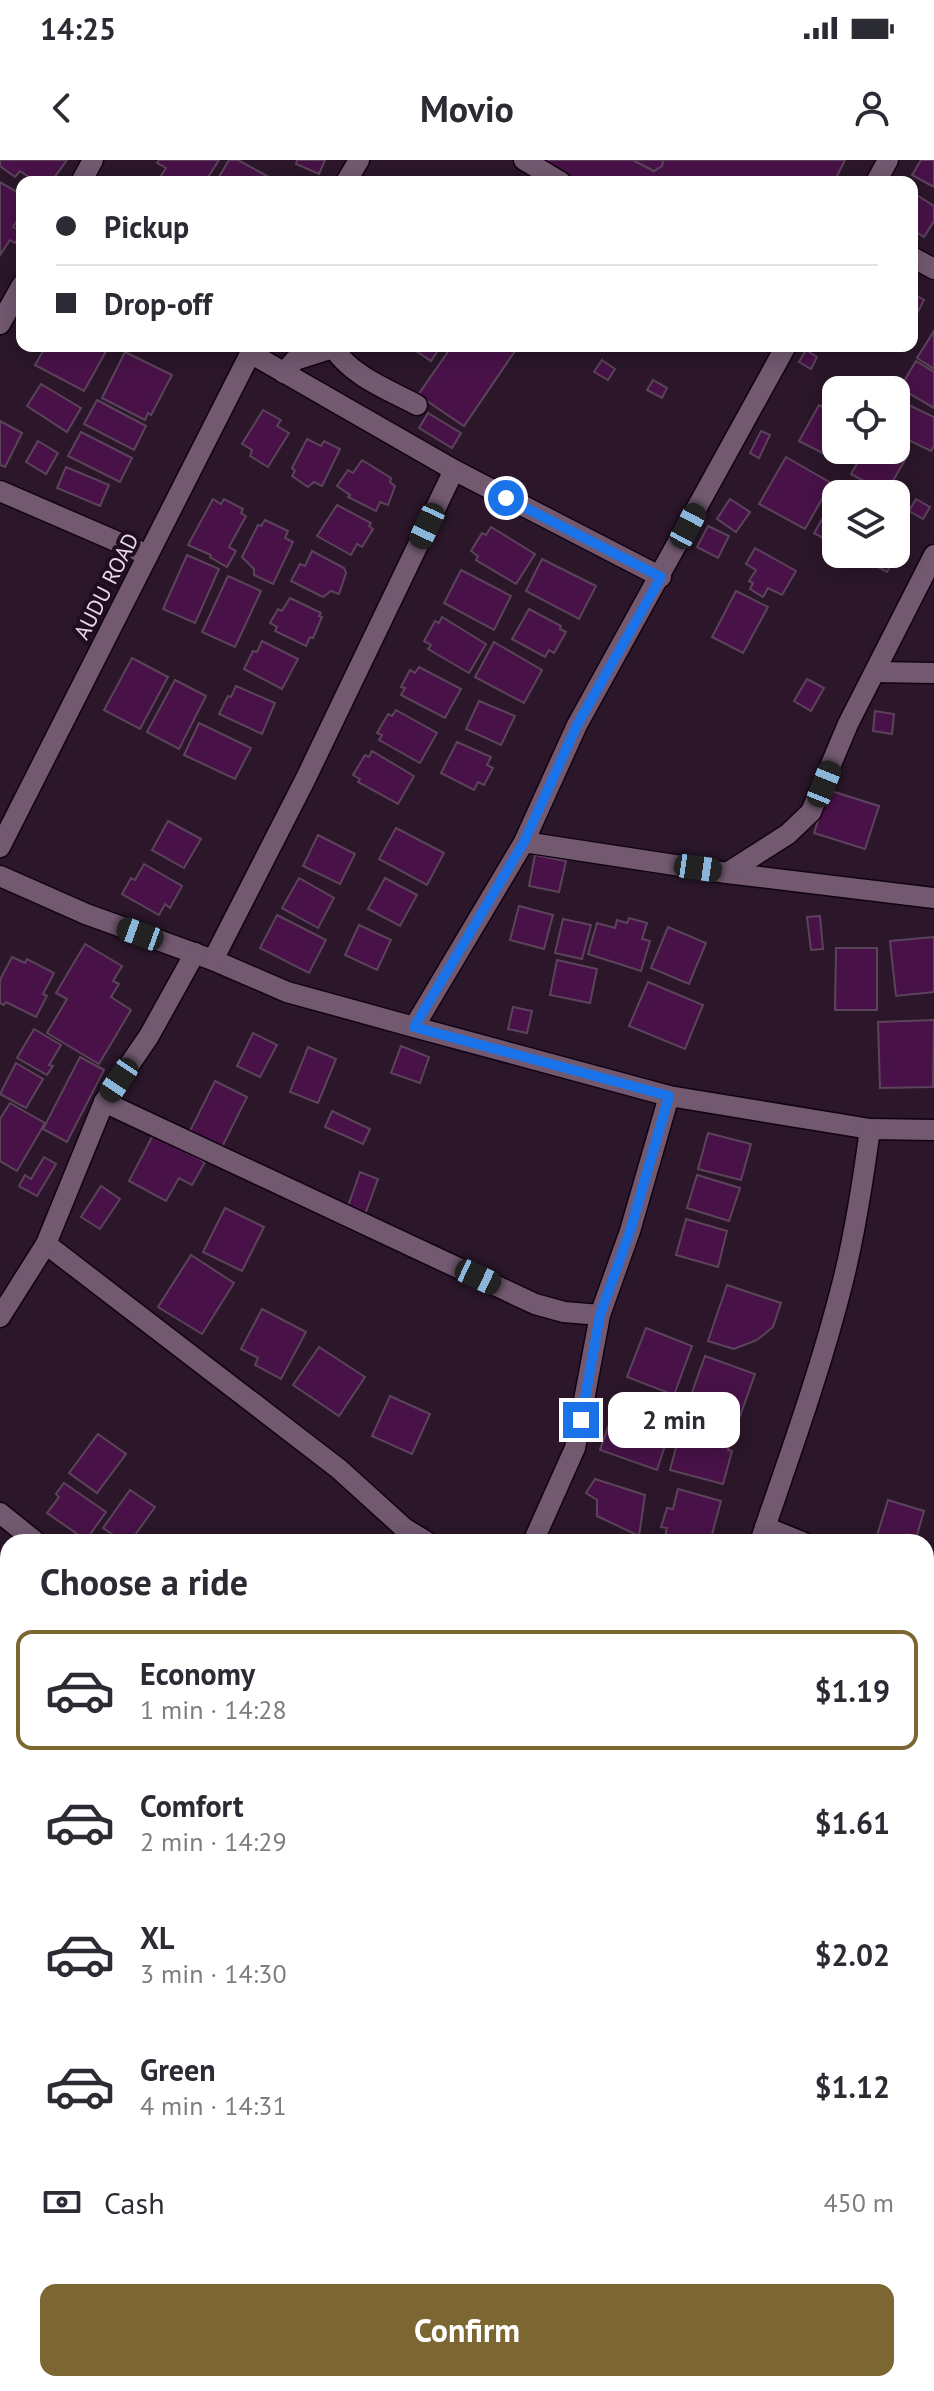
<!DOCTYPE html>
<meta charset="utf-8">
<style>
body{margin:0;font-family:"PT Sans",sans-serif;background:#f7f7f7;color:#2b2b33;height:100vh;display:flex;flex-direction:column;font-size:30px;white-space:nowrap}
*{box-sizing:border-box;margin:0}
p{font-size:26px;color:#7c7c81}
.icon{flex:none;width:44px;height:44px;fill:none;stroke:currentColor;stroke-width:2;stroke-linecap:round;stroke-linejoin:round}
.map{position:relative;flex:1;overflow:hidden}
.sheet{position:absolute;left:0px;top:1374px;width:934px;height:858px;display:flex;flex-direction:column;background:#fff;border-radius:24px 24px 0 0;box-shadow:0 4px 20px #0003}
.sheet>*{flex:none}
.banner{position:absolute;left:16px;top:16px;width:902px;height:176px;border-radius:16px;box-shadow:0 4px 20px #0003;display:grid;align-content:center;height:176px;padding:0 40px;background:#fff}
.tools{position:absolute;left:822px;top:216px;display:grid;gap:16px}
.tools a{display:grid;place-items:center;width:88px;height:88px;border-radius:16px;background:#fff;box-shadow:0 4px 20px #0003;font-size:40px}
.end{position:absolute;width:36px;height:36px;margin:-18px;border:10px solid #1a73e8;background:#fff;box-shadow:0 0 0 4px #fff}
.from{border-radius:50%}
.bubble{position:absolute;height:56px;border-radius:16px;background:#fff;box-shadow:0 4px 20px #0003;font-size:26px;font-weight:600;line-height:56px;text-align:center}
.car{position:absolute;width:24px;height:48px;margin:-24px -12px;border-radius:10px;box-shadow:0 0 6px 2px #0007;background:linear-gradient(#222 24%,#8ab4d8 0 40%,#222 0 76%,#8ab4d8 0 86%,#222 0)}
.banner b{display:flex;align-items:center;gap:28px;height:76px;font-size:30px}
.banner b+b{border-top:2px solid #e1e1e2}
.banner i{width:20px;height:20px;background:#2b2b33}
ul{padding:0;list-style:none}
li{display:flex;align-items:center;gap:24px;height:120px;margin:0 16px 12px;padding:0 24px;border:4px solid transparent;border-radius:16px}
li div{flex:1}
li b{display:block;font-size:30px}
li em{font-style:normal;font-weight:600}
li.current{border-color:#7c6733}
li>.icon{width:72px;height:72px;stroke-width:1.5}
h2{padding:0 40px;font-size:36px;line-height:96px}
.pay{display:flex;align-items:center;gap:20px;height:88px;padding:0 40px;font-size:30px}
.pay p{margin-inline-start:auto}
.action{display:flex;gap:16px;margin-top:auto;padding:16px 40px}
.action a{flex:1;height:92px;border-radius:16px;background:#7c6733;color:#fff;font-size:32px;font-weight:600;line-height:92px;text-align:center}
.status{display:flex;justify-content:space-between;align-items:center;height:56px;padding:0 40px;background:#fff;direction:ltr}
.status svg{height:22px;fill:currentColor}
header{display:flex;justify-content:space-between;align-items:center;height:104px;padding:0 40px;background:#fff;font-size:36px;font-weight:600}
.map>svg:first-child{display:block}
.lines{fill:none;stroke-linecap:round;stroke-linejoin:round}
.stream{stroke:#236da1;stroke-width:6}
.building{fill:#481248;stroke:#5b445a;stroke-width:2}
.minor-casing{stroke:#120212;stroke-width:23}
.minor{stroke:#725970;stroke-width:20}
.route{stroke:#1a73e8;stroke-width:10}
.labels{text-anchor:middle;stroke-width:8;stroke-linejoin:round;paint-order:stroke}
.street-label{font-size:22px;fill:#e7d9e6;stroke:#210d20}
</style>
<div class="status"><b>14:25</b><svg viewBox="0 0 49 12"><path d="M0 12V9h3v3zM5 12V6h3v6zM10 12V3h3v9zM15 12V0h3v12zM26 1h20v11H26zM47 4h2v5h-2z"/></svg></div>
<header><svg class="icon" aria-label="back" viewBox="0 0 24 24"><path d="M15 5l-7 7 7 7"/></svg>Movio<svg class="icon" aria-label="person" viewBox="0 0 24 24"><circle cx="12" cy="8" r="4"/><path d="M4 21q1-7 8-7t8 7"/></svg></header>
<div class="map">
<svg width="934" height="2231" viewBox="0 0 934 2231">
<rect width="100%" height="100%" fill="#2b162a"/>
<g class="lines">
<g class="stream">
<polyline points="0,2010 8,2016"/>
<polyline points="139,2224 145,2231"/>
</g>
</g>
<g class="building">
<polygon points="0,0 67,0 51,22 36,22 20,11 15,17 0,6"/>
<polygon points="159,0 219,0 205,22 164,22 159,19 166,8 157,3"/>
<polygon points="229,0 238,0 278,22 216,22"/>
<polygon points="297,0 325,0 319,14 296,4"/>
<polygon points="547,0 633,0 654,11 662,6 663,0 845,0 834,22 577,22 548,5"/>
<polygon points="633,0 663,0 662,6 654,11"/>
<polygon points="921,0 934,0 934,27 912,15"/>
<polygon points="0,22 22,35 22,54 13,67 22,72 15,83 10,80 0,95"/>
<polygon points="912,32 934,46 934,61 924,77 912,69"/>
<polygon points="912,133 924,140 912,163"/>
<polygon points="934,171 934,209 917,198"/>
<polygon points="46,186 109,186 84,231 35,205"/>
<polygon points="409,186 441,186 431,201"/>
<polygon points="452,186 507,186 515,191 464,266 418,235"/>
<polygon points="806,190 817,197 811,209 799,202"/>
<polygon points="125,192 172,215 151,255 148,253 145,260 102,238"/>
<polygon points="602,200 615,209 608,220 594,212"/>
<polygon points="916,201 934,212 934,248 900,228"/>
<polygon points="653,220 667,228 662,238 647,230"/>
<polygon points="41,224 81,248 67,272 27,246"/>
<polygon points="896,239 934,257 934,286 931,291 896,274"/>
<polygon points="97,240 146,266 134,290 84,264"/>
<polygon points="819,245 836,254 836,290 846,290 840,302 799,281"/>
<polygon points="263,250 281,260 277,266 289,273 268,307 250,296 252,290 242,284"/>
<polygon points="428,253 461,273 452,288 419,268"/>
<polygon points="0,261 22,273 5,307 0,305"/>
<polygon points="761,271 770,275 759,298 750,293"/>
<polygon points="81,272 132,298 120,322 68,296"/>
<polygon points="307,279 321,286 324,281 340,289 322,326 314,322 308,327 292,316 295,311 292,308"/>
<polygon points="38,281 58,293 46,314 26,302"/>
<polygon points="896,286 909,293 886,333 851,314 865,290 896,290"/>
<polygon points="786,297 831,323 805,369 759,344"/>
<polygon points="362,300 391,318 390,322 395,326 388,345 380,342 376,351 348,337 350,335 337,326 348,310 353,313"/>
<polygon points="66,307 109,325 100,346 57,328"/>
<polygon points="836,336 836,385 814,373"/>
<polygon points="213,339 221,344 224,339 243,349 241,353 246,356 229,387 236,391 227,407 210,397 211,395 188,385"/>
<polygon points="730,339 750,352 736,372 717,359"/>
<polygon points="916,339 930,347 923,359 909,351"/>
<polygon points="337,345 371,363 369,366 373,369 362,387 357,384 351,395 317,376"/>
<polygon points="265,360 288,371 285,378 293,382 273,424 254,415 254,409 242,397 258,365 261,366"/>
<polygon points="708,366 729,376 718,398 697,387"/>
<polygon points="491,367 535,394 516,424 476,400 478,396 471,391 482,373 486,375"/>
<polygon points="755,388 796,411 782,435 768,428 763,437 750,429 753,423 749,421 756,410 746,404"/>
<polygon points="312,391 344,408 346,413 339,434 331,431 323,437 291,421 300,404 305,406"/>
<polygon points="880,394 889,394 895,398 887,412 874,405"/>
<polygon points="187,395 219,409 195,463 163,449"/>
<polygon points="542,399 596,426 579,459 526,431"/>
<polygon points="461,410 511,436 494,470 444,443"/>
<polygon points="228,416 261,431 235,487 202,472"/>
<polygon points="736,431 768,447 743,493 712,477"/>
<polygon points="290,438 321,453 319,456 322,457 313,478 310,477 306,486 275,471 277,467 270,463 278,449 282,451"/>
<polygon points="529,449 561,466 560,469 566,472 554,493 549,490 545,497 512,479"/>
<polygon points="442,457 486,484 469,513 428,489 431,485 424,481 435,461 439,463"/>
<polygon points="262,481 298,499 282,529 244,509 253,491 257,492"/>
<polygon points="494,482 542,510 524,543 475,517"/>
<polygon points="132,498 168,517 140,569 104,550"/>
<polygon points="419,507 461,529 445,558 401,535 405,528 401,527 410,510 415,513"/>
<polygon points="807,519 824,528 811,551 794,541"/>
<polygon points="175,520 206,536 179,589 147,572"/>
<polygon points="236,526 275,543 262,574 219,554 228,536 231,537"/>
<polygon points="479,541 515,556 501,585 466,569"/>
<polygon points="396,550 437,573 420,603 379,580 382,575 377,573 388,554 392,556"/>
<polygon points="875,551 894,554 892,574 873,571"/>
<polygon points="199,563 251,588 235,619 184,595"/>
<polygon points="457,582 491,597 487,605 493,608 484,625 478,622 474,630 441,613"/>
<polygon points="372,591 414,616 398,644 358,622 360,619 353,615 365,595 369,597"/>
<polygon points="828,630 879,646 865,689 814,673"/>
<polygon points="168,661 201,679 184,708 152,690"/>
<polygon points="396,668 444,693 427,725 379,699"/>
<polygon points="318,675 355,694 340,724 303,706"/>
<polygon points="535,695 566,701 559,732 529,726"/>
<polygon points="144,704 182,726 170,748 165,744 159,755 122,734 131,718 135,720"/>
<polygon points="299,718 334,738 318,768 282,748"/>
<polygon points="385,718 417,735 400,766 368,749"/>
<polygon points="519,746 553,755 544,789 510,780"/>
<polygon points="277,755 326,780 309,813 260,788"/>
<polygon points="820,756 823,789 811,790 807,757"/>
<polygon points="629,758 647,763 642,779 650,781 641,811 588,794 597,763 615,768 617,760 627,763"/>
<polygon points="563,759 591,765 582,799 555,793"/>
<polygon points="359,765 391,780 377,810 345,795"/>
<polygon points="668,767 706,783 689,824 651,808"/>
<polygon points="934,777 934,832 896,836 890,781"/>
<polygon points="85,784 122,806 113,821 119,824 111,837 131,850 99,904 47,873 67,839 56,833"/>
<polygon points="836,788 877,788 877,850 835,850"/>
<polygon points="12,797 25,803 27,799 54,813 43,834 47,836 36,857 6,842 4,845 0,843 0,820"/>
<polygon points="557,800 597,809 590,843 550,835"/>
<polygon points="648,822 703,845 685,889 629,866"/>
<polygon points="513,847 532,851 527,873 508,869"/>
<polygon points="934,860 933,927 880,928 878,862"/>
<polygon points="34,869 61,885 49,905 53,906 47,915 17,898"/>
<polygon points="253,873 277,885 260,917 237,906"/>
<polygon points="401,886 429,897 420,923 391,913"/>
<polygon points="308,887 336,899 318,943 290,932"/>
<polygon points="80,897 104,910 67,982 43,969"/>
<polygon points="16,903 43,919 26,948 0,934"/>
<polygon points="215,921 247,937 219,993 187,977"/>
<polygon points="10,943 45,963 17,1011 0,1001 0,959"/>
<polygon points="332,951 370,969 363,984 325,967"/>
<polygon points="708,973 751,984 741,1020 698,1009"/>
<polygon points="153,975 205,1002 192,1025 179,1018 166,1041 129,1021"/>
<polygon points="44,997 56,1004 37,1036 19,1026 25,1015 31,1019"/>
<polygon points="360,1012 378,1019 364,1057 347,1049"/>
<polygon points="697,1015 740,1028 729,1061 687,1048"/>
<polygon points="101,1026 120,1039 100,1069 81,1057"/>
<polygon points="225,1048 264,1067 242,1111 203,1092"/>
<polygon points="686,1059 727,1071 718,1107 676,1095"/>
<polygon points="191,1095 234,1123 202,1174 158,1147"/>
<polygon points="727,1125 781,1143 773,1167 757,1180 734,1189 708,1181"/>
<polygon points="262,1149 306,1172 281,1219 255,1205 258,1198 241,1189"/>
<polygon points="646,1168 692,1186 674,1235 627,1217"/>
<polygon points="319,1187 365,1217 339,1256 293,1225"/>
<polygon points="705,1196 755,1214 735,1270 685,1252"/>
<polygon points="390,1236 430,1254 412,1294 372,1276"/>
<polygon points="613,1253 669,1273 657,1310 600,1290"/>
<polygon points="683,1261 733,1274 728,1290 732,1291 723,1324 670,1310"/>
<polygon points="98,1274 126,1294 97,1333 69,1313"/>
<polygon points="595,1319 645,1335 639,1376 597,1356 597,1340 586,1333"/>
<polygon points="64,1323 106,1352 86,1380 47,1353 59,1337 56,1334"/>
<polygon points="678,1329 721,1341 710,1382 664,1382 667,1368 661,1367 667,1348 673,1349"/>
<polygon points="130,1330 155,1347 130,1382 124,1382 103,1368"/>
<polygon points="888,1340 924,1351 915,1382 875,1382"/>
<polygon points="0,1409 8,1416 8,1430 0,1439"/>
<polygon points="0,1571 8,1576 8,1607 4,1613 0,1610"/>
<polygon points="934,2069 934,2117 926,2113 926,2087"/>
</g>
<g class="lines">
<defs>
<g id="minor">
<polyline points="524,0 561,22"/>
<polyline points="81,22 93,0"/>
<polyline points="346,22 359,0"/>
<polyline points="876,22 888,0"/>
<polyline points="912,97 934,109"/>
<polyline points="0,164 22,125"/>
<path d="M332,186C351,216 387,229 417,245"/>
<polyline points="250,193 454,310 661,417"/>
<polyline points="284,213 295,200 333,188"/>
<polyline points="0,331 148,395"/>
<polyline points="876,512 934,513"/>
<polyline points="524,682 727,713 934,738"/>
<polyline points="0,687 254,186"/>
<polyline points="727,713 788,674 811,652 848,564 934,395"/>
<polyline points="0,716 86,754 213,800 287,832 414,867 669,936 870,969 934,970"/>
<polyline points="213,800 305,620 454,310"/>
<polyline points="414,867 524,682 577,565 786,186"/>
<polyline points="104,942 535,1144 564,1152 600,1155"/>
<polyline points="46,1084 339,1309 404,1368 427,1382"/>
<polyline points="0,1157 46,1084 104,942 149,876 195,793"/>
<polyline points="0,1353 36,1382"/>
<polyline points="765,1367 802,1382"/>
<polyline points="533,1382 575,1288 600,1155 630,1071 669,936"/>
<path d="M760,1382C789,1297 820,1212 842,1125C855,1074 863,1021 870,969"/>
<polyline points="926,1430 934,1433"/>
<polyline points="0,1475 8,1481"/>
<polyline points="926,1605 934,1577"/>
<polyline points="926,1965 934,1969"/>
<polyline points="926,2127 934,2131"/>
</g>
</defs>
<use href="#minor" class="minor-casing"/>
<use href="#minor" class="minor"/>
</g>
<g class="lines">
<polyline class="route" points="506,338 661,417 577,565 524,682 414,867 669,936 630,1071 600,1155 581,1260"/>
</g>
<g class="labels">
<g class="street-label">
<text transform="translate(106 426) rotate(-63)" y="8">AUDU ROAD</text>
</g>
</g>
</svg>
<div class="tools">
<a><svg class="icon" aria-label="locate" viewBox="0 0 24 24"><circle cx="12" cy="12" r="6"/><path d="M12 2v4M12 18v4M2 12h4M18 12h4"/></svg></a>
<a><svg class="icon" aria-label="layers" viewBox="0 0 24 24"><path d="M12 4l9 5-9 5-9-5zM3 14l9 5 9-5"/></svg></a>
</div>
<i class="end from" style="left:506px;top:338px"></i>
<i class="end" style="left:581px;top:1260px"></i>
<div class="bubble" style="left:608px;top:1232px;width:132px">2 min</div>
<i class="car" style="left:427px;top:366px;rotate:205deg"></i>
<i class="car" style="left:688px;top:366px;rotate:28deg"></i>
<i class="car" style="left:824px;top:624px;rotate:22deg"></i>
<i class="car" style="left:698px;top:708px;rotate:98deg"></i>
<i class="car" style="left:140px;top:774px;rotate:290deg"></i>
<i class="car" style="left:119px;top:920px;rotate:214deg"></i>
<i class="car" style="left:478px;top:1117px;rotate:115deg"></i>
<div class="banner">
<b><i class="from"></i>Pickup</b>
<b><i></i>Drop-off</b>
</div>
<section class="sheet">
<h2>Choose a ride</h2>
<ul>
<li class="current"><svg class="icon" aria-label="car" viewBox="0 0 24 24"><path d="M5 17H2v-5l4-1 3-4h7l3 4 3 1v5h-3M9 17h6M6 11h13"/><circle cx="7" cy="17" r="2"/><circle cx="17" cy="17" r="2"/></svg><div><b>Economy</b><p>1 min · 14:28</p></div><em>$1.19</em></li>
<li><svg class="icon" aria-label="car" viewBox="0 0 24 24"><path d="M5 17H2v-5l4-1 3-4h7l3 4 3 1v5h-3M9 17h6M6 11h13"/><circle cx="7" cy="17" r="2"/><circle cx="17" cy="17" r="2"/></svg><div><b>Comfort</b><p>2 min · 14:29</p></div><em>$1.61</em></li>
<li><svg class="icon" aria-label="car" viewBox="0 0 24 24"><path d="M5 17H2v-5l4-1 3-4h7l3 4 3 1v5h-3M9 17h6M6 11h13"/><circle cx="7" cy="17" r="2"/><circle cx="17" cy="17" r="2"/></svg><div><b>XL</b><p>3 min · 14:30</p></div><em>$2.02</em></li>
<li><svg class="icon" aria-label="car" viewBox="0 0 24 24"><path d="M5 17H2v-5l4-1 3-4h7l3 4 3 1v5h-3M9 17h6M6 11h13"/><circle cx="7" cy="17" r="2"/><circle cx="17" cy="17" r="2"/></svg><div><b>Green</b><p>4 min · 14:31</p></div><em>$1.12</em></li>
</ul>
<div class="pay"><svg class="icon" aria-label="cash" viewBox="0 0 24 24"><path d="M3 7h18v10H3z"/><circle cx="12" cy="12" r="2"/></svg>Cash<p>450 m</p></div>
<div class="action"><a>Confirm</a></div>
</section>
</div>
